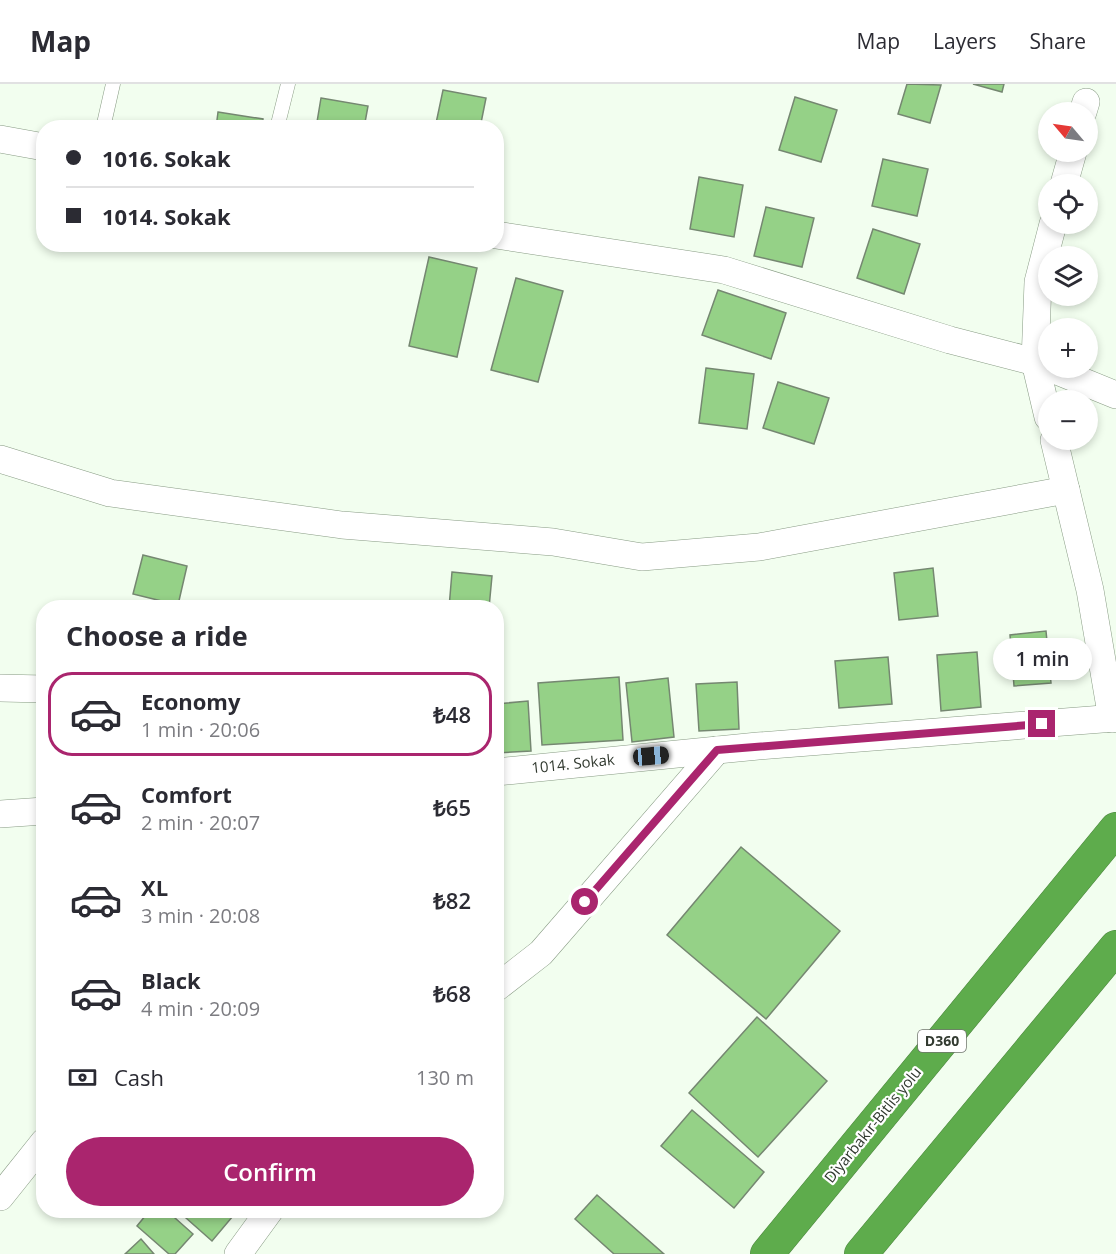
<!DOCTYPE html>
<meta charset="utf-8">
<style>
body{margin:0;font-family:"Open Sans",sans-serif;background:#f7f7f7;color:#2b2b33;height:100vh;display:flex;flex-direction:column;font-size:22px;white-space:nowrap}
*{box-sizing:border-box;margin:0}
p{font-size:20px;color:#7c7c81}
.icon{flex:none;width:33px;height:33px;fill:none;stroke:currentColor;stroke-width:2;stroke-linecap:round;stroke-linejoin:round}
.map{position:relative;flex:1;overflow:hidden}
.side{position:absolute;left:36px;top:516px;width:468px;height:618px;display:flex;flex-direction:column;background:#fff;border-radius:24px;box-shadow:0 3px 9px #0003}
.side>*{flex:none}
.banner{position:absolute;left:36px;top:36px;width:468px;height:132px;border-radius:24px;box-shadow:0 3px 9px #0003;display:grid;align-content:center;height:132px;padding:0 30px;background:#fff}
.needle{width:39px;rotate:299deg}
.fabs{position:absolute;left:1038px;top:18px;display:grid;gap:12px}
.fabs a{display:grid;place-items:center;width:60px;height:60px;border-radius:50%;background:#fff;box-shadow:0 3px 9px #0003;font-size:30px}
.end{position:absolute;width:27px;height:27px;margin:-14px;border:8px solid #aa256e;background:#fff;box-shadow:0 0 0 3px #fff}
.from{border-radius:50%}
.bubble{position:absolute;height:42px;border-radius:21px;background:#fff;box-shadow:0 3px 9px #0003;font-size:20px;font-weight:600;line-height:42px;text-align:center}
.car{position:absolute;width:18px;height:36px;margin:-18px -9px;border-radius:8px;box-shadow:0 0 4px 2px #0007;background:linear-gradient(#222 24%,#8ab4d8 0 40%,#222 0 76%,#8ab4d8 0 86%,#222 0)}
.banner b{display:flex;align-items:center;gap:21px;height:57px;font-size:22px}
.banner b+b{border-top:2px solid #e1e1e2}
.banner i{width:15px;height:15px;background:#2b2b33}
ul{padding:0;list-style:none}
li{display:flex;align-items:center;gap:18px;height:84px;margin:0 12px 9px;padding:0 18px;border:3px solid transparent;border-radius:24px}
li div{flex:1}
li b{display:block;font-size:22px}
li em{font-style:normal;font-weight:600}
li.on{border-color:#aa256e}
li>.icon{width:54px;height:54px;stroke-width:1.5}
h2{padding:0 30px;font-size:27px;line-height:72px}
.pay{display:flex;align-items:center;gap:15px;height:66px;padding:0 30px;font-size:22px}
.pay p{margin-inline-start:auto}
.action{display:flex;gap:12px;margin-top:auto;padding:12px 30px}
.action a{flex:1;height:69px;border-radius:36px;background:#aa256e;color:#fff;font-size:24px;font-weight:600;line-height:69px;text-align:center}
header{display:flex;align-items:center;gap:36px;box-sizing:border-box;height:84px;padding:0 30px;background:#fff;border-bottom:2px solid #e1e1e2}
header strong{font-size:28px}
nav{display:flex;gap:33px;margin-inline-start:auto;font-size:21px}
.map>svg:first-child{display:block}
.building{fill:#95d187;stroke:#758771;stroke-width:1.5}
.lines{fill:none;stroke-linecap:round;stroke-linejoin:round}
.lane-casing{stroke:#889b84;stroke-width:15}
.street-casing{stroke:#889b84;stroke-width:28}
.highway-casing{stroke:#4f8442;stroke-width:34}
.lane{stroke:#fff;stroke-width:14}
.street{stroke:#fff;stroke-width:27}
.highway{stroke:#5eac4c;stroke-width:33}
.route{stroke:#aa256e;stroke-width:8}
.labels{text-anchor:middle;stroke-width:4.5;stroke-linejoin:round;paint-order:stroke}
.shield{fill:#fff;stroke:#70756e;stroke-width:1.5}
.shield-label{font-size:14px;font-weight:bold;fill:#323a30}
.street-label{font-size:15px;fill:#323a30;stroke:#fff}
</style>
<header>
<strong>Map</strong>
<nav><a>Map</a><a>Layers</a><a>Share</a></nav>
</header>
<div class="map">
<svg width="1116" height="1170" viewBox="0 0 1116 1170">
<rect width="100%" height="100%" fill="#f2feef"/>
<g class="building">
<polygon points="907,0 941,1 930,39 898,30"/>
<polygon points="973,0 1004,0 1002,8"/>
<polygon points="443,6 486,14 480,44 435,44"/>
<polygon points="795,13 837,26 821,78 779,66"/>
<polygon points="321,14 368,22 364,44 316,44"/>
<polygon points="218,28 263,35 262,44 216,44"/>
<polygon points="883,75 928,85 917,132 872,122"/>
<polygon points="699,93 743,101 734,153 690,145"/>
<polygon points="766,123 814,134 802,183 754,172"/>
<polygon points="873,145 920,160 904,210 857,194"/>
<polygon points="429,173 477,184 457,273 409,262"/>
<polygon points="516,194 563,207 538,298 491,286"/>
<polygon points="718,206 786,229 771,275 702,251"/>
<polygon points="706,284 754,290 747,345 699,339"/>
<polygon points="778,298 829,314 814,360 763,344"/>
<polygon points="143,471 187,482 178,521 133,510"/>
<polygon points="933,484 938,532 899,536 894,489"/>
<polygon points="452,488 492,492 489,524 449,524"/>
<polygon points="1046,547 1051,599 1014,602 1010,551"/>
<polygon points="977,568 981,623 941,627 937,571"/>
<polygon points="888,573 892,620 839,624 835,577"/>
<polygon points="619,593 623,656 542,661 538,599"/>
<polygon points="668,594 674,653 632,658 626,599"/>
<polygon points="737,598 739,645 699,647 696,600"/>
<polygon points="528,617 531,667 496,669 496,620"/>
<polygon points="741,763 840,847 766,935 667,851"/>
<polygon points="757,933 827,997 758,1073 689,1009"/>
<polygon points="692,1026 764,1088 734,1124 661,1062"/>
<polygon points="597,1111 664,1170 614,1170 575,1135"/>
<polygon points="150,1126 166,1126 193,1150 175,1170 169,1170 137,1142"/>
<polygon points="177,1126 238,1126 212,1157"/>
<polygon points="141,1155 154,1170 125,1170"/>
</g>
<g class="lines">
<defs>
<g id="lane">
<polyline points="103,44 113,0"/>
<polyline points="277,44 288,0"/>
</g>
<g id="street">
<polyline points="1083,28 1086,18"/>
<polyline points="0,55 44,63"/>
<polyline points="1064,100 1073,68"/>
<polyline points="496,151 724,186 950,256 1035,278 1116,311"/>
<polyline points="1048,333 1035,278 1038,198 1053,140"/>
<polyline points="1054,356 1090,506 1112,635"/>
<polyline points="0,375 110,409 342,441 553,458 642,473 759,463 1066,406"/>
<polyline points="0,604 44,605"/>
<polyline points="496,688 758,662 1116,634"/>
<polyline points="0,730 44,727"/>
<polyline points="496,904 541,869 717,666"/>
<polyline points="0,1113 44,1058"/>
<polyline points="238,1170 270,1126"/>
</g>
<g id="highway">
<polyline points="767,1170 1116,745"/>
<polyline points="861,1170 1116,863"/>
</g>
</defs>
<use href="#lane" class="lane-casing"/>
<use href="#street" class="street-casing"/>
<use href="#highway" class="highway-casing"/>
<use href="#lane" class="lane"/>
<use href="#street" class="street"/>
<use href="#highway" class="highway"/>
</g>
<g class="lines">
<polyline class="route" points="585,818 717,666 1042,640"/>
</g>
<g class="labels">
<rect class="shield" x="918" y="946" width="48" height="22" rx="4.5"/>
<g class="shield-label">
<text x="942" y="962">D360</text>
</g>
<g class="street-label">
<text transform="translate(573 680) rotate(-6)" y="5">1014. Sokak</text>
<text transform="translate(873 1041) rotate(-51)" y="5">Diyarbakır-Bitlis yolu</text>
</g>
</g>
</svg>
<div class="fabs">
<a><svg class="needle" viewBox="-14 -14 28 28"><path d="M0-13l5 13h-10z" fill="#e53935"/><path d="M0 13l5-13h-10z" fill="#7c7c81"/></svg></a>
<a><svg class="icon" aria-label="locate" viewBox="0 0 24 24"><circle cx="12" cy="12" r="6"/><path d="M12 2v4M12 18v4M2 12h4M18 12h4"/></svg></a>
<a><svg class="icon" aria-label="layers" viewBox="0 0 24 24"><path d="M12 4l9 5-9 5-9-5zM3 14l9 5 9-5"/></svg></a>
<a>+</a>
<a>−</a>
</div>
<i class="end from" style="left:585px;top:818px"></i>
<i class="end" style="left:1042px;top:640px"></i>
<div class="bubble" style="left:993px;top:554px;width:99px">1 min</div>
<i class="car" style="left:651px;top:672px;rotate:85deg"></i>
<div class="banner">
<b><i class="from"></i>1016. Sokak</b>
<b><i></i>1014. Sokak</b>
</div>
<section class="side">
<h2>Choose a ride</h2>
<ul>
<li class="on"><svg class="icon" aria-label="car" viewBox="0 0 24 24"><path d="M5 17H2v-5l4-1 3-4h7l3 4 3 1v5h-3M9 17h6M6 11h13"/><circle cx="7" cy="17" r="2"/><circle cx="17" cy="17" r="2"/></svg><div><b>Economy</b><p>1 min · 20:06</p></div><em>₺48</em></li>
<li><svg class="icon" aria-label="car" viewBox="0 0 24 24"><path d="M5 17H2v-5l4-1 3-4h7l3 4 3 1v5h-3M9 17h6M6 11h13"/><circle cx="7" cy="17" r="2"/><circle cx="17" cy="17" r="2"/></svg><div><b>Comfort</b><p>2 min · 20:07</p></div><em>₺65</em></li>
<li><svg class="icon" aria-label="car" viewBox="0 0 24 24"><path d="M5 17H2v-5l4-1 3-4h7l3 4 3 1v5h-3M9 17h6M6 11h13"/><circle cx="7" cy="17" r="2"/><circle cx="17" cy="17" r="2"/></svg><div><b>XL</b><p>3 min · 20:08</p></div><em>₺82</em></li>
<li><svg class="icon" aria-label="car" viewBox="0 0 24 24"><path d="M5 17H2v-5l4-1 3-4h7l3 4 3 1v5h-3M9 17h6M6 11h13"/><circle cx="7" cy="17" r="2"/><circle cx="17" cy="17" r="2"/></svg><div><b>Black</b><p>4 min · 20:09</p></div><em>₺68</em></li>
</ul>
<div class="pay"><svg class="icon" aria-label="cash" viewBox="0 0 24 24"><path d="M3 7h18v10H3z"/><circle cx="12" cy="12" r="2"/></svg>Cash<p>130 m</p></div>
<div class="action"><a>Confirm</a></div>
</section>
</div>
